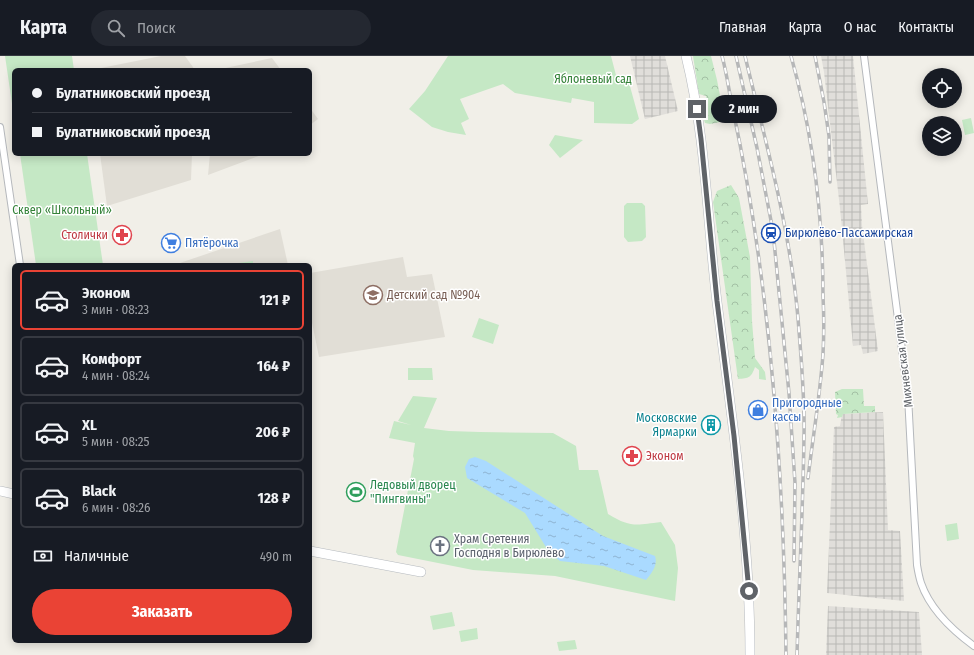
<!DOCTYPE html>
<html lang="ru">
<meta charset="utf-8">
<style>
body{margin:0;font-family:"Fira Sans Condensed",sans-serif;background:#242831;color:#f1f3f6;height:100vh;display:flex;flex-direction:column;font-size:15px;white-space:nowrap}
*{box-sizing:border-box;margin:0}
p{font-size:13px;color:#9ea1a6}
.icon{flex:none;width:22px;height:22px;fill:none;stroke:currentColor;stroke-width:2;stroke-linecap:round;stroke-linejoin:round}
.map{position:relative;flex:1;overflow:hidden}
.side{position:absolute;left:12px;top:207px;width:300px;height:380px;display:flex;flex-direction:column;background:#171b24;border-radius:6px;box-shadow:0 2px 10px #0003}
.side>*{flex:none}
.banner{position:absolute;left:12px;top:12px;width:300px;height:88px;border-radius:6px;box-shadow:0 2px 10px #0003;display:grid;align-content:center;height:88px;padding:0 20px;background:#171b24}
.tools{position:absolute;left:922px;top:12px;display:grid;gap:8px}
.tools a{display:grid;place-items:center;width:40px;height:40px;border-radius:50%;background:#171b24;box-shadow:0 2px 10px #0003;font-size:20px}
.end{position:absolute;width:18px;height:18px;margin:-9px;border:5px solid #5f6368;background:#fff;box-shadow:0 0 0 2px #fff}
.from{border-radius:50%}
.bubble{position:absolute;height:28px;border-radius:14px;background:#171b24;box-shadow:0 2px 10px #0003;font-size:13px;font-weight:700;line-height:28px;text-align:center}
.banner b{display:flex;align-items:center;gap:14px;height:38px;font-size:15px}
.banner b+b{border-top:1px solid #363941}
.banner i{width:10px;height:10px;background:#f1f3f6}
ul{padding:7px 0 0;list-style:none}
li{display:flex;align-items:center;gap:12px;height:60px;margin:0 8px 6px;padding:0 12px;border:2px solid #363941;border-radius:6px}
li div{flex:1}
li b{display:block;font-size:15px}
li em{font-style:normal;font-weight:700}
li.active{border-color:#ea4335}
li>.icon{width:36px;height:36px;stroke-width:1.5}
.pay{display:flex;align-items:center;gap:10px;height:44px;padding:0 20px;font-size:15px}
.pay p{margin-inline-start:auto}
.primary-button{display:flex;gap:8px;margin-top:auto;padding:8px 20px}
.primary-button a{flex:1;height:46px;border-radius:24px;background:#ea4335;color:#fff;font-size:16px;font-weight:700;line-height:46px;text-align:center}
header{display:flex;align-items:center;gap:24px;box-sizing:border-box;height:56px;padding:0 20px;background:#171b24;border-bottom:1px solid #363941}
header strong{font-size:19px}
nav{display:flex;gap:22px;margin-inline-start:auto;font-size:14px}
.search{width:280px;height:36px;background:#242831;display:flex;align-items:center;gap:10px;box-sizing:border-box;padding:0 14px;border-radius:22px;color:#9ea1a6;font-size:15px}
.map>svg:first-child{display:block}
.industrial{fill:url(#industrial-grid)}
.education{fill:#e1ded6}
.green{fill:#c5e8c5}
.forest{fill:url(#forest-crowns)}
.water{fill:url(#water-ripples)}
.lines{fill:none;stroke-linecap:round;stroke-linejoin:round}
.street-casing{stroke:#b5b8bc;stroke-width:8}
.secondary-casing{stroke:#b6babf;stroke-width:10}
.street{stroke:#fff;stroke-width:6}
.secondary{stroke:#fff;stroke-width:9}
.rail-casing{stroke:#b6b7b8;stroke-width:3.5}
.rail{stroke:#fff;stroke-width:2;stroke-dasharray:6;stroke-linecap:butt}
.route{stroke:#5f6368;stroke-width:5}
.labels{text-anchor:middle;stroke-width:3;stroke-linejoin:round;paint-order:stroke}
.park-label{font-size:12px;fill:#348238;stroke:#fff}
.transit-label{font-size:12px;fill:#164399;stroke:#fff;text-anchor:start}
.health-label{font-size:12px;fill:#be3a42;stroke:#fff;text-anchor:end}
.shop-label{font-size:12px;fill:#366cbe;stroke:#fff;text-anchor:start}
.education-label{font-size:12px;fill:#785e54;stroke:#fff;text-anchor:start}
.street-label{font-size:12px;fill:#5f6368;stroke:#fff}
.culture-label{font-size:12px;fill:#0d838f;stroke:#fff;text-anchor:end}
.leisure-label{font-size:12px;fill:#27864d;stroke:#fff;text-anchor:start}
.worship-label{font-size:12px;fill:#5b616d;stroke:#fff;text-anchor:start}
</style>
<header>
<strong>Карта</strong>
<div class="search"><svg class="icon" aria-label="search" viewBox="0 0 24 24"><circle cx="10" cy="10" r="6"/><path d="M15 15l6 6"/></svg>Поиск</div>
<nav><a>Главная</a><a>Карта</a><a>О нас</a><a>Контакты</a></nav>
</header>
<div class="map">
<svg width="974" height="599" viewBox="0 0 974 599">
<defs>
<pattern id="industrial-grid" width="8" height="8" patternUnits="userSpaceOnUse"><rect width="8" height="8" fill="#e0deda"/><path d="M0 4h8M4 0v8" fill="none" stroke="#b9b8b5"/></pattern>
<pattern id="forest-crowns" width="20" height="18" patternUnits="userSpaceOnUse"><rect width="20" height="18" fill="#c5e8c5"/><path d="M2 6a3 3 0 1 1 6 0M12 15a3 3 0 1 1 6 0" fill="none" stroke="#a3c0a4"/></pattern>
<pattern id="water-ripples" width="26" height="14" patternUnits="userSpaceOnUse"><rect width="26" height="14" fill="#aadaff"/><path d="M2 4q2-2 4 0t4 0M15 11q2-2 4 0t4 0" fill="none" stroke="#8eb4d2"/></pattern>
</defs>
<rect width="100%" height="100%" fill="#f1efe8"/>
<g class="industrial">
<polygon points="630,0 665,0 678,55 645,63"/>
<polygon points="821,0 853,0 868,148 861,149 862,169 878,295 863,298 861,289 853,290 840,152 824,16"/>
<polygon points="883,356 888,474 900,475 904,545 827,537 834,371 840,370 842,358"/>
<polygon points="828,550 919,556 922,599 826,599"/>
</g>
<g class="education">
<polygon points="161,0 185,0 195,14 91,14"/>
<polygon points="272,2 281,14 216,14"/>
<polygon points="310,52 318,63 310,69"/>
<polygon points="100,98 192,98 191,124 107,150"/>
<polygon points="210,98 264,98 208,119"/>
<polygon points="280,173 288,209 174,209"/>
<polygon points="403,201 407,221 432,218 445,281 319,301 310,257 310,217"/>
</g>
<g class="green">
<polygon points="5,0 72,0 74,14 14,14 14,61"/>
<polygon points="448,0 611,0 617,23 628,23 639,63 632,68 594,67 594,46 572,42 571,47 515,37 503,28 460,43 469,63 461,67 466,79 448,76 432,71 409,53 425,35"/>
<polygon points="971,62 974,77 965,79 962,64"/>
<polygon points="555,79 583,84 560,102 549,89"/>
<polygon points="20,98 87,98 103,209 36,209"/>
<polygon points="627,147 642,147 645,150 646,181 642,185 628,186 624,181 624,150"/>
<polygon points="253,205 253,209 224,209"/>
<polygon points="479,262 499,269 493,288 472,281"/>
<polygon points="408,312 432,312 433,324 408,324"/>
<path d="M413,340L437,342L424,372L449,375L480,376L553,377L576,390L579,414H598L608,458C631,472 636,469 661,466L675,489L678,512L675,545L555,520L473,514L398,499L396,496L414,403L413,400L415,387L389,382L394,365L411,369L398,365Z"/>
<polygon points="957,467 959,483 947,485 945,469"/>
<polygon points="452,556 455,570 433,574 430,560"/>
<polygon points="477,572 478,583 461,586 459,575"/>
<polygon points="575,584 577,593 559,595 557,586"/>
</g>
<g class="forest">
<polygon points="693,0 711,0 717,24 725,65 710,68 705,67 700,51 708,51 706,40 699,38"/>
<path d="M731,129L739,142L750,201L752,265L755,302L765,316L766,324L759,323V314L755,311C751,322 749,322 738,323L713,146L717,135Z"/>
<polygon points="842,333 863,333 864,350 875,350 875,356 843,358 842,361 837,362 838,359 836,358 835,336"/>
</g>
<path class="water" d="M475,401L486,405L603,480L655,500C658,509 652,517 646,524L604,510L560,505L549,496L525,457L467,422L465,411L469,403Z"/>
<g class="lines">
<defs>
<g id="street">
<path d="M864,0L908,340L917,509C918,515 919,521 921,527C930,553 952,574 974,590"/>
<polyline points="0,71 20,209"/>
</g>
<g id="secondary">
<path d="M686,0C706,81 707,164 717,246C732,363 750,481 750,599"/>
<polyline points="0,435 14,438"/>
<polyline points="310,495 421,516"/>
</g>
</defs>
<use href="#street" class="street-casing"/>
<use href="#secondary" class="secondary-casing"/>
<use href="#street" class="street"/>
<use href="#secondary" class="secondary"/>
<defs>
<g id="rail">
<path d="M722,0C727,18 729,36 733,54C771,232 784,417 786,599"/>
<polyline points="736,0 757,92 773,175 789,337 795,427 794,505"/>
<path d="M745,0C766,87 790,173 798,262C801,301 805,341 804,380C803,453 799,526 797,599"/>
<path d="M791,0C813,78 823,160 823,240C824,259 824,279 823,298C820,340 813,380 808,422"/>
<polyline points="815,0 824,46 829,80 830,126"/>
</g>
</defs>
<use href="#rail" class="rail-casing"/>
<use href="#rail" class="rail"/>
</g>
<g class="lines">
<polyline class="route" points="697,53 701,83 717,245 734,380 749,535"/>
</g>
<defs>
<symbol id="station-ring" viewBox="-11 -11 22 22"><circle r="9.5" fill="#fff" stroke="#1a4fb4" stroke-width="1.5"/><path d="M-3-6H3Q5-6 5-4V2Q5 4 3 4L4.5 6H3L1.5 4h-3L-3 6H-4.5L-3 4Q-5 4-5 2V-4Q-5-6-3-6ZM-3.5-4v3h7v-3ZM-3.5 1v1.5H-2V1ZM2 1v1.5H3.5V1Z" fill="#1a4fb4"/></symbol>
<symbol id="pharmacy-ring" viewBox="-11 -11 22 22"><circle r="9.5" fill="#fff" stroke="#e0444e" stroke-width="1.5"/><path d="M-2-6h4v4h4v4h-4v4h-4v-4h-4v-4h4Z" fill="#e0444e"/></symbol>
<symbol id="supermarket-ring" viewBox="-11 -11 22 22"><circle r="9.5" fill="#fff" stroke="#3f7fe0" stroke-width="1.5"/><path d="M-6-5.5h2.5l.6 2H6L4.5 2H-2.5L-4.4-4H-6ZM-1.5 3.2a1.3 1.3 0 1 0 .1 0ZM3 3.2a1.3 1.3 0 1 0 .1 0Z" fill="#3f7fe0"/></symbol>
<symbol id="school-ring" viewBox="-11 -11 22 22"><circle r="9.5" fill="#fff" stroke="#8d6e63" stroke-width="1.5"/><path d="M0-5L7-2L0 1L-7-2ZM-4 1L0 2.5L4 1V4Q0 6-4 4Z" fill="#8d6e63"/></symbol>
<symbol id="shop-ring" viewBox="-11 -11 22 22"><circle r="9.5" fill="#fff" stroke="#3f7fe0" stroke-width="1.5"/><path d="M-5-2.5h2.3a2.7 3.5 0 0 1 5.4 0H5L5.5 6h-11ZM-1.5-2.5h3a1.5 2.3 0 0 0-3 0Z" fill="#3f7fe0"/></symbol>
<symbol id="building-ring" viewBox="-11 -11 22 22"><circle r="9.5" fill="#fff" stroke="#0f9aa8" stroke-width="1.5"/><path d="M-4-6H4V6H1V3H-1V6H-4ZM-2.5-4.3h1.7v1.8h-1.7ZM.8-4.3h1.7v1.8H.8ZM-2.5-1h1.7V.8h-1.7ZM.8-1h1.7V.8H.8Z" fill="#0f9aa8"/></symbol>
<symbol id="stadium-ring" viewBox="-11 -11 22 22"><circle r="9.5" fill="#fff" stroke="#2e9e5b" stroke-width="1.5"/><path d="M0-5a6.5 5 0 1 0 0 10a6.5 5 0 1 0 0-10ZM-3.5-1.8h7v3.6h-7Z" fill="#2e9e5b"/></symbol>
<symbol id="church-ring" viewBox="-11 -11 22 22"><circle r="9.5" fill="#fff" stroke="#6b7280" stroke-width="1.5"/><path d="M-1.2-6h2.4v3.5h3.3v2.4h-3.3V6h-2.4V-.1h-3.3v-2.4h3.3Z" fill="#6b7280"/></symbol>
</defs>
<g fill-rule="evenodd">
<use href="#station-ring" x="760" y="166" width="22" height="22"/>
<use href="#pharmacy-ring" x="111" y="168" width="22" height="22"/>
<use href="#supermarket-ring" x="160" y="176" width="22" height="22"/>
<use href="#school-ring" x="362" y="228" width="22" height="22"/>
<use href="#shop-ring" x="747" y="343" width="22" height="22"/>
<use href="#building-ring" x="700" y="358" width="22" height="22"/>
<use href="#pharmacy-ring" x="621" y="389" width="22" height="22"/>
<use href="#stadium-ring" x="345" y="425" width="22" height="22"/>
<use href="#church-ring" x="429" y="479" width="22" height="22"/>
</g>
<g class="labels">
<g class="park-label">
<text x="593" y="27">Яблоневый сад</text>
<text x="62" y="158">Сквер «Школьный»</text>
</g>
<g class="transit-label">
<text x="785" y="181">Бирюлёво-Пассажирская</text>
</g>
<g class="health-label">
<text x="108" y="183">Столички</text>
<text x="646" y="404" text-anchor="start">Эконом</text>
</g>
<g class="shop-label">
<text x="185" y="191">Пятёрочка</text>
<text x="772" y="351">Пригородные<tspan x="772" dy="14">кассы</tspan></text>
</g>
<g class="education-label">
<text x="387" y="243">Детский сад №904</text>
</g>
<g class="street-label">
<text transform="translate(903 305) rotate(-97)" y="4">Михневская улица</text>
</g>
<g class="culture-label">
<text x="697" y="366">Московские<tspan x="697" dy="14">Ярмарки</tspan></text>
</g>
<g class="leisure-label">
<text x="370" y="433">Ледовый дворец<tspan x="370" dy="14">"Пингвины"</tspan></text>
</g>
<g class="worship-label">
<text x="454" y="487">Храм Сретения<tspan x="454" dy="14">Господня в Бирюлёво</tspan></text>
</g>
</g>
</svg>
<div class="tools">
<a><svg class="icon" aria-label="locate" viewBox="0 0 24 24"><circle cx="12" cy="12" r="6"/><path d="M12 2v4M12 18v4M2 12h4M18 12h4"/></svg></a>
<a><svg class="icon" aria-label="layers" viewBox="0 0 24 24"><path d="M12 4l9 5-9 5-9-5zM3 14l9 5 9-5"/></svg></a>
</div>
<i class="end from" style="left:749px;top:535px"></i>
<i class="end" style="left:697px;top:53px"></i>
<div class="bubble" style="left:711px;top:39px;width:66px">2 мин</div>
<div class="banner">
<b><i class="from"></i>Булатниковский проезд</b>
<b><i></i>Булатниковский проезд</b>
</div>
<section class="side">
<ul>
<li class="active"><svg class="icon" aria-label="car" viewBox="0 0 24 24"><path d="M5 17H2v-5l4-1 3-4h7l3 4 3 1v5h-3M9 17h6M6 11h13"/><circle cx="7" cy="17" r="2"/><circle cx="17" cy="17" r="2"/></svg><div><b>Эконом</b><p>3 мин · 08:23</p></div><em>121 ₽</em></li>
<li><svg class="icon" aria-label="car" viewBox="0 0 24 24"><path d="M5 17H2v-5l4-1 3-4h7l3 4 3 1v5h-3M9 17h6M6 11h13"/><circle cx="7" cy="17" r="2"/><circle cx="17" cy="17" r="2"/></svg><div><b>Комфорт</b><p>4 мин · 08:24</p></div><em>164 ₽</em></li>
<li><svg class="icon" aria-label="car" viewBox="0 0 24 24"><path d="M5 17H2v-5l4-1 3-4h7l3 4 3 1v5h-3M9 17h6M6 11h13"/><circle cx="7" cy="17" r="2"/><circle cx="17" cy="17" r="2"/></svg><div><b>XL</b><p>5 мин · 08:25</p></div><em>206 ₽</em></li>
<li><svg class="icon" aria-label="car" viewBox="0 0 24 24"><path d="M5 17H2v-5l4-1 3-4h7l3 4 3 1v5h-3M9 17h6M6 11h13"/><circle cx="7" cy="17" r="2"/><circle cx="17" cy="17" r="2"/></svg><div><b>Black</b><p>6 мин · 08:26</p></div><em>128 ₽</em></li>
</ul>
<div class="pay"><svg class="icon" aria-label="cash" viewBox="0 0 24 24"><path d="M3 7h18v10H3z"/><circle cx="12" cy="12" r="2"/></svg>Наличные<p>490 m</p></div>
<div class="primary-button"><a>Заказать</a></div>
</section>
</div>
